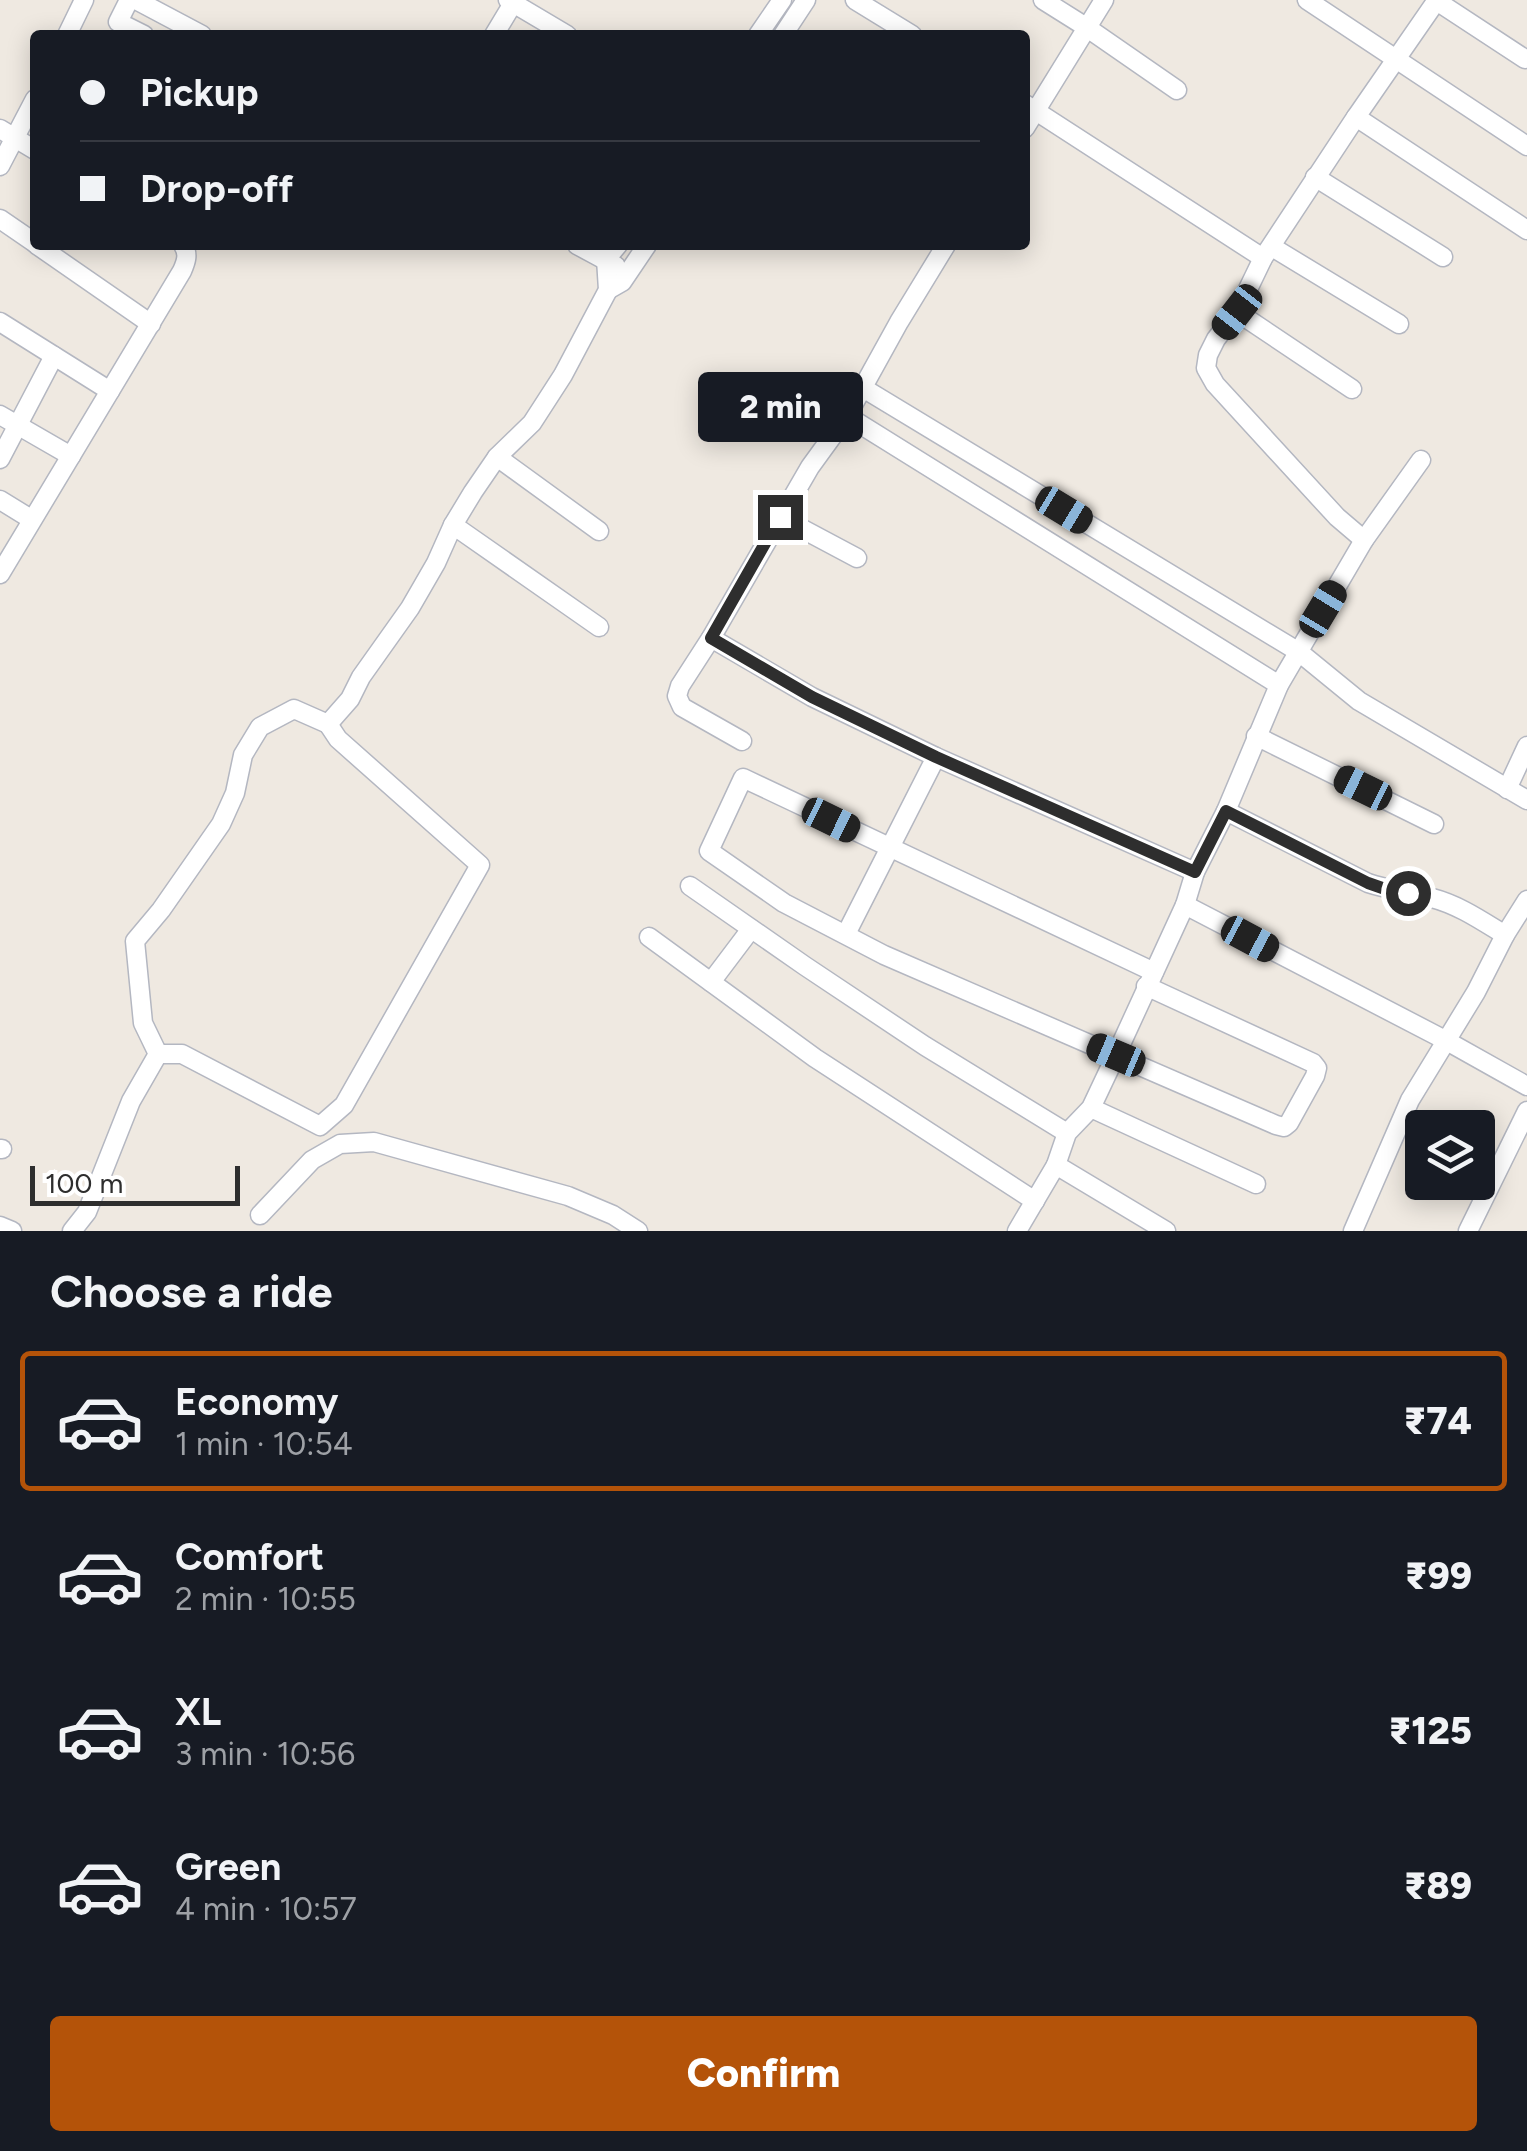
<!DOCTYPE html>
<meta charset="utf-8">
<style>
body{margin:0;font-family:Figtree,sans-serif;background:#20242c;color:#f1f3f6;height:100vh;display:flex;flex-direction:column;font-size:38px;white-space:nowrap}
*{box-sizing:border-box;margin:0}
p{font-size:32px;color:#9ea1a6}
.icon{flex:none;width:55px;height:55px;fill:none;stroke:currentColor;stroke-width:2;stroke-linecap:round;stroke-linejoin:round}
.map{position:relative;height:1231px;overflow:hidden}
.sheet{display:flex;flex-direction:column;background:#171b24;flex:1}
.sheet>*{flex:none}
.top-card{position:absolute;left:30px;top:30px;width:1000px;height:220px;border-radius:10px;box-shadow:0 5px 25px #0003;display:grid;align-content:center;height:220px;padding:0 50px;background:#171b24}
.fabs{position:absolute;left:1405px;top:1110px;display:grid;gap:20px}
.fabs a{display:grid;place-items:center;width:90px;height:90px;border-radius:10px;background:#171b24;box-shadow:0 5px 25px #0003;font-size:50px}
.scale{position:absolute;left:30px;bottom:25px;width:210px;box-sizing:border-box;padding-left:10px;border:5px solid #2e2e2e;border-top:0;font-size:28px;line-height:35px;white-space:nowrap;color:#2e2e2e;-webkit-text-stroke:8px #fff;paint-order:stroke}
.end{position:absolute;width:45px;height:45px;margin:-22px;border:12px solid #2e2e2e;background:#fff;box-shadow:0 0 0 5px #fff}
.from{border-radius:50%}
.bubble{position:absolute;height:70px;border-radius:10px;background:#171b24;box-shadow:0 5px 25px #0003;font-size:32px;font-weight:800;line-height:70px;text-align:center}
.car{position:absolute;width:30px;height:60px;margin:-30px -15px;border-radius:12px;box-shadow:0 0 8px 2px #0007;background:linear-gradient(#222 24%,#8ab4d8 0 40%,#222 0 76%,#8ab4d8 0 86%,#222 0)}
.top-card b{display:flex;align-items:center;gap:35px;height:95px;font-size:38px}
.top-card b+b{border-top:2px solid #363941}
.top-card i{width:25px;height:25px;background:#f1f3f6}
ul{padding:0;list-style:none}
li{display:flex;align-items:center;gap:30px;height:140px;margin:0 20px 15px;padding:0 30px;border:5px solid transparent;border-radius:10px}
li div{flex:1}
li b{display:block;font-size:38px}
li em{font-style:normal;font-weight:800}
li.on{border-color:#b45309}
li>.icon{width:90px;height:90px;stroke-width:1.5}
h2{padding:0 50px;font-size:45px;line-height:120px}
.button{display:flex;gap:20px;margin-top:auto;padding:20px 50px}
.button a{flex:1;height:115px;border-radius:10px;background:#b45309;color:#fff;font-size:40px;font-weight:800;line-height:115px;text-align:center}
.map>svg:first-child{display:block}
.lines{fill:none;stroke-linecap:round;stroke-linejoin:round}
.minor-casing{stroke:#b4b7c1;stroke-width:21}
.minor{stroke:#fff;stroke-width:18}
.route{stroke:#2e2e2e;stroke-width:12}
</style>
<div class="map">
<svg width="1527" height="1231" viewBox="0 0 1527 1231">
<rect width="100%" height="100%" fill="#efe9e1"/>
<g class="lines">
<defs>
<g id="minor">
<polyline points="129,0 118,22 144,35"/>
<polyline points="136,0 202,35"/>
<polyline points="508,0 567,35"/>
<polyline points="855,0 912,35"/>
<polyline points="1043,0 1086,27 1177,90"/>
<polyline points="1307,0 1527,146"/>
<polyline points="1435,0 1525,59"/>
<polyline points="67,35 84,0"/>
<polyline points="494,35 515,0"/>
<polyline points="758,35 782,0"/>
<polyline points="783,35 806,0"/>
<polyline points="1025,104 1263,258"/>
<polyline points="1356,117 1527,230"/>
<polyline points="1025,128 1104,0"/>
<polyline points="0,129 35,150"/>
<polyline points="0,166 35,99"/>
<polyline points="1315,177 1443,257"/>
<polyline points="0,219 35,243"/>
<polyline points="37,245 151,324"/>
<polyline points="577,245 616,266"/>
<polyline points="1272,247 1399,324"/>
<polyline points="608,290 622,282 647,245"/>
<polyline points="1237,312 1352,389"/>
<polyline points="0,322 110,391"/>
<polyline points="863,388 1299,652 1359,701 1527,800"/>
<polyline points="0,415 71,456"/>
<polyline points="847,416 1279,685"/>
<polyline points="497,457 599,531"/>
<polyline points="0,459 54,356"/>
<polyline points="0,500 31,519"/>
<polyline points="780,517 857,558"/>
<polyline points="453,525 599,627"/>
<polyline points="1364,540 1337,517 1215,384 1206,368 1208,355 1216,339 1237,312 1263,258 1356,117 1437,0"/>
<path d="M0,574L182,271C186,262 189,254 183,245"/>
<polyline points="711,638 812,697 936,757 1195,872"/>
<polyline points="1256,736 1434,824"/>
<polyline points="742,741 682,707 677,696 680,686 711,638 810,467 847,416 899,322 946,245"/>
<polyline points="1507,789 1527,746"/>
<path d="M1226,811L1368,883C1389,890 1411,892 1432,898C1459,905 1482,921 1505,935"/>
<polyline points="690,886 805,966 925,1046 1067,1133"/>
<polyline points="1185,905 1445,1040 1527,1086"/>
<polyline points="846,934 936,757"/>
<polyline points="649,937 815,1058 1035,1201"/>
<polyline points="711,982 751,929"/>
<polyline points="1146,986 1313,1063 1317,1068 1315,1076 1289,1123 1284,1127 1276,1125 884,955 784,903 709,851 743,778 1154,972"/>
<polyline points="158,1054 182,1054 320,1126 344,1105 480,865 338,739 328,724"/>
<polyline points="1091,1108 1256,1184"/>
<polyline points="0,1149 2,1149"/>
<polyline points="260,1215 312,1160 340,1144 374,1142 568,1196 613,1215 638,1231"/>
<polyline points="0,1226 12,1231"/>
<polyline points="72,1231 87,1212 131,1101 158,1054 143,1023 135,941 161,910 221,824 235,793 243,755 260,727 294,709 328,724 350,699 361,677 410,608 436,563 453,525 473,492 497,457 532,423 563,375 608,290 606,259 618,245"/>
<polyline points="1017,1231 1056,1165"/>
<polyline points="1166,1231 1056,1165 1067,1133 1091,1108 1116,1055 1185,905 1195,872 1226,811 1279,685 1364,540 1421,460"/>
<polyline points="1353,1231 1410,1100 1476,992 1505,935 1527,900"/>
<polyline points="1468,1231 1527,1111"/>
</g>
</defs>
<use href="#minor" class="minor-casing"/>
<use href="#minor" class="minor"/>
</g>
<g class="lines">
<polyline class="route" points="780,517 711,638 812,697 936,757 1195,872 1226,811 1368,883 1388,890 1408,893"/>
</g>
</svg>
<div class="fabs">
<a><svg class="icon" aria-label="layers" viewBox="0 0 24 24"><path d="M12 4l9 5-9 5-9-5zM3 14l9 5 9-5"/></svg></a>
</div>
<div class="scale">100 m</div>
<i class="end from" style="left:1408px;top:893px"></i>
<i class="end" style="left:780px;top:517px"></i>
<div class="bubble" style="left:698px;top:372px;width:165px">2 min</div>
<i class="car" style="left:1237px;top:312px;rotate:218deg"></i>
<i class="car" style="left:1064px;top:510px;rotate:121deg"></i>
<i class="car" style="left:1323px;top:609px;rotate:31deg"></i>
<i class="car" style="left:1363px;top:788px;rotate:296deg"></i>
<i class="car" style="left:831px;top:820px;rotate:116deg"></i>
<i class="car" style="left:1250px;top:939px;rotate:118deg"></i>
<i class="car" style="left:1116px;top:1055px;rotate:293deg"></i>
<div class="top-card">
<b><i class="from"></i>Pickup</b>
<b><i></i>Drop-off</b>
</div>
</div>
<section class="sheet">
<h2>Choose a ride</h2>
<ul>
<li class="on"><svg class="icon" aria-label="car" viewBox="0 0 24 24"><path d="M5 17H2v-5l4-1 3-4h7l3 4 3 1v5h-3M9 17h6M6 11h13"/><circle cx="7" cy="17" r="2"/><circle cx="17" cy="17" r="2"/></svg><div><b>Economy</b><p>1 min · 10:54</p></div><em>₹74</em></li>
<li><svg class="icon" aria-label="car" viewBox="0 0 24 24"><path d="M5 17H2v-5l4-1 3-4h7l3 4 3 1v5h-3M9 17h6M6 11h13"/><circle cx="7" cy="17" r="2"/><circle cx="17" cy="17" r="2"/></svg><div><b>Comfort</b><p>2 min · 10:55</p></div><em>₹99</em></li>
<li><svg class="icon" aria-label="car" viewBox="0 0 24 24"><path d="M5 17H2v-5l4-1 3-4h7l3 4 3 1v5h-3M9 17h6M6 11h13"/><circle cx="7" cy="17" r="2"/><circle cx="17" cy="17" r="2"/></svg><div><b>XL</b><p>3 min · 10:56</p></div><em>₹125</em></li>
<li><svg class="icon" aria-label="car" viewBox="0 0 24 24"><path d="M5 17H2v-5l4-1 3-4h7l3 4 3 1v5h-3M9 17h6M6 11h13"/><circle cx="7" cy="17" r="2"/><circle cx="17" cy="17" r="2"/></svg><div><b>Green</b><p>4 min · 10:57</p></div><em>₹89</em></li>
</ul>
<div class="button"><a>Confirm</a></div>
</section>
